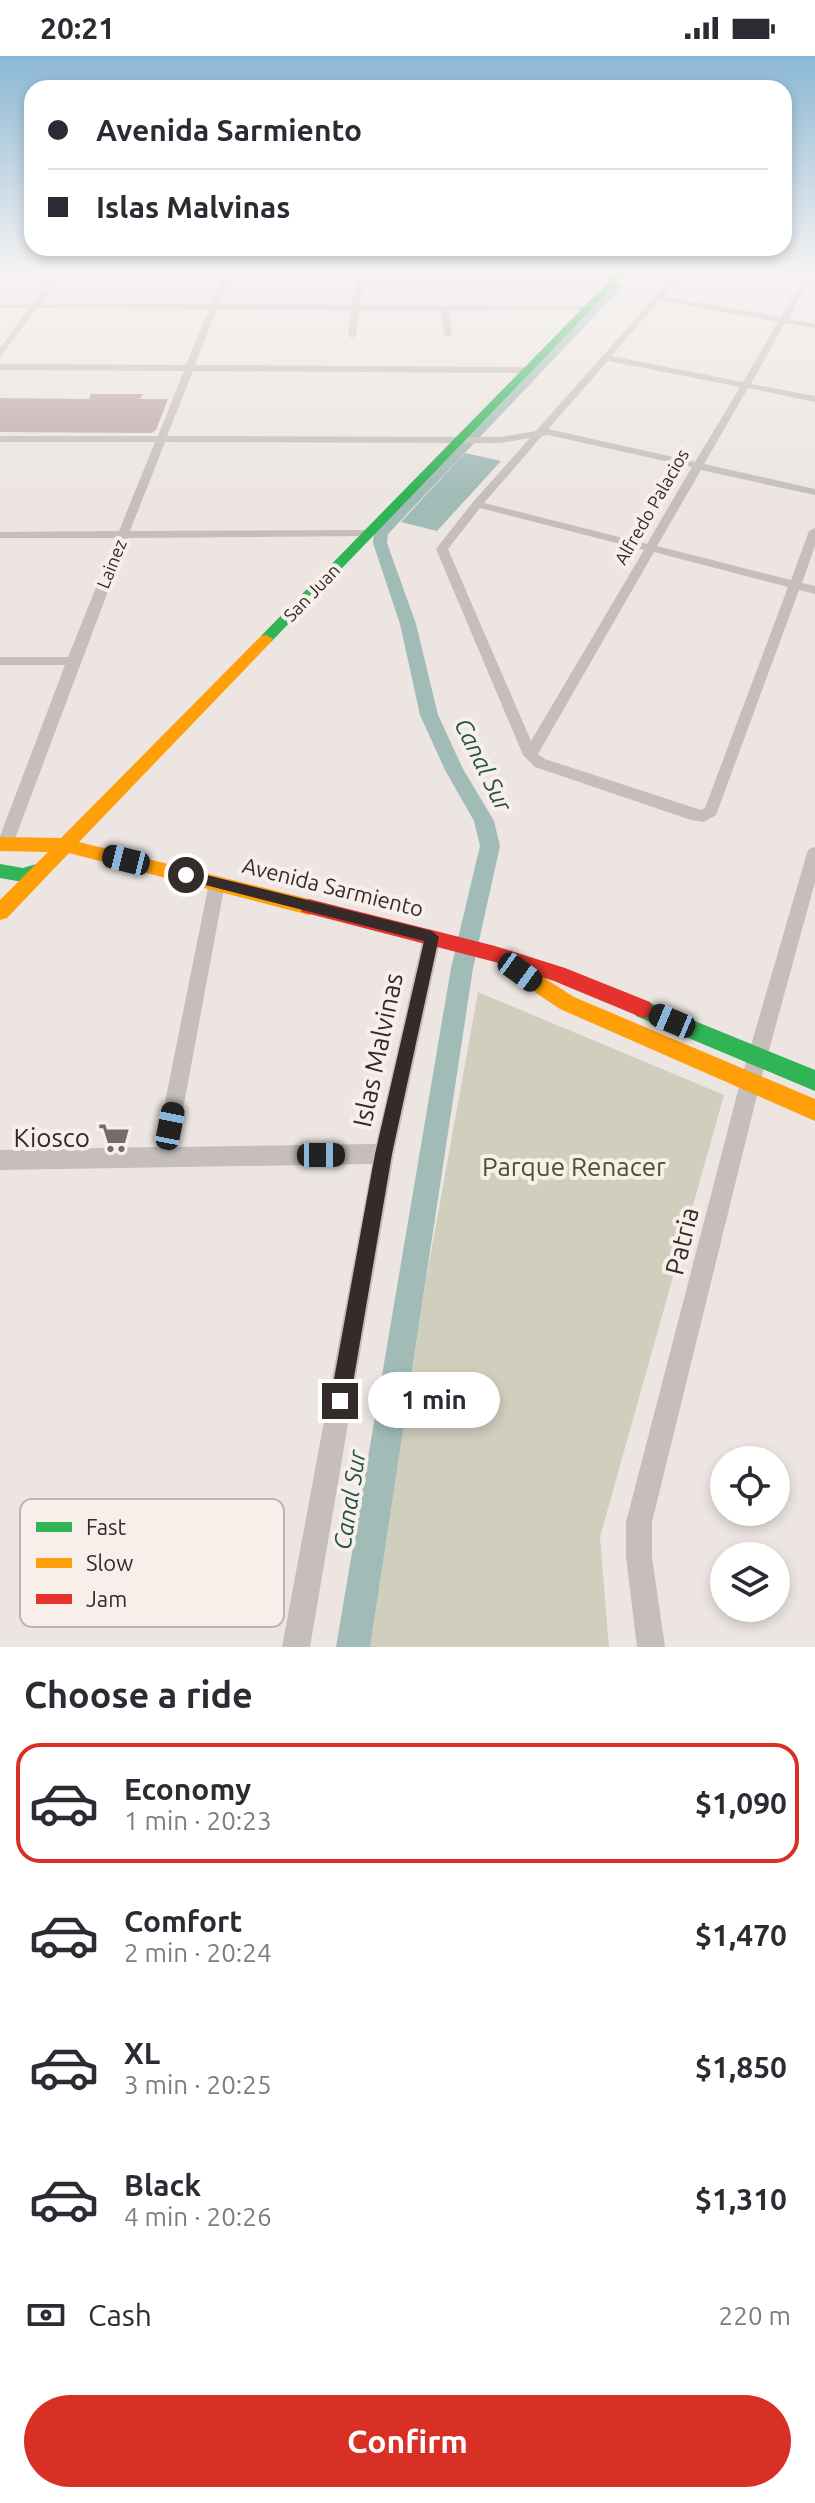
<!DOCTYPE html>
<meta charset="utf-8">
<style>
body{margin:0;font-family:Ubuntu,sans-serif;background:#f2f2f3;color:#2b2b33;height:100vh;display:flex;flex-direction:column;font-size:30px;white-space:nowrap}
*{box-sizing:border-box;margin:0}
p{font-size:26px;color:#7c7c81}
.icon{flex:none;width:44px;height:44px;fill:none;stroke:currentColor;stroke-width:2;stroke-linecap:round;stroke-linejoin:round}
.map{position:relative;height:1591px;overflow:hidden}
.drawer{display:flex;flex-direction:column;background:#fff;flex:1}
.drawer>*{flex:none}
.top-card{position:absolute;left:24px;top:24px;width:768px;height:176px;border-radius:24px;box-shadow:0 4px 12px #0003;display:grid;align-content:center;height:176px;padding:0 24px;background:#fff}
.controls{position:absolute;left:710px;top:1390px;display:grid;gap:16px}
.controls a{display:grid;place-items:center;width:80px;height:80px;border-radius:50%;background:#fff;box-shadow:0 4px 12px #0003;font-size:40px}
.end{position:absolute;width:36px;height:36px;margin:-18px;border:10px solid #352b2a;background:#fff;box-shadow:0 0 0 4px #fff}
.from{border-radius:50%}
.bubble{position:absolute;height:56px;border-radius:28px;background:#fff;box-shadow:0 4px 12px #0003;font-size:26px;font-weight:700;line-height:56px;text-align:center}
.car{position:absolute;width:24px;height:48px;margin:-24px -12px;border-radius:10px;box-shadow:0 0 6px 2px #0007;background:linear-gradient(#222 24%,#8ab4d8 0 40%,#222 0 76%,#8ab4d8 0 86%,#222 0)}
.top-card b{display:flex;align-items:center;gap:28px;height:76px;font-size:30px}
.top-card b+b{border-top:2px solid #e1e1e2}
.top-card i{width:20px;height:20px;background:#2b2b33}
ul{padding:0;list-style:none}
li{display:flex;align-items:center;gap:24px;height:120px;margin:0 16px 12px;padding:0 8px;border:4px solid transparent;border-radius:24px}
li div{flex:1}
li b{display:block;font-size:30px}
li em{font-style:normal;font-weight:700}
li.on{border-color:#d93025}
li>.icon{width:72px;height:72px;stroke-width:1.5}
h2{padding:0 24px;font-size:36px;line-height:96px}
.pay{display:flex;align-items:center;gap:20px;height:88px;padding:0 24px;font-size:30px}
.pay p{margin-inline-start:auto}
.button{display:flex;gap:16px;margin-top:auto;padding:16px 24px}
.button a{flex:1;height:92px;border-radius:48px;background:#d93025;color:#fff;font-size:32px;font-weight:700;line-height:92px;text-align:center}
.status{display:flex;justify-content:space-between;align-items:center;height:56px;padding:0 40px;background:#fff;direction:ltr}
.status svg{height:22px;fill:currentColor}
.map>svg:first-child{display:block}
.green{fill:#d0cfbe}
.water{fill:#a1bbb6}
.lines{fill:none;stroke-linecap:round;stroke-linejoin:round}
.canal{fill:#a1bbb6;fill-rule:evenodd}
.building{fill:#bda8a6}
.street{fill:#c5bebb;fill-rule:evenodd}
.fast{fill:#30b455;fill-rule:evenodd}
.slow{fill:#ff9f0a;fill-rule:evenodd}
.jam{fill:#e5322d;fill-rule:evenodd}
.route{fill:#352b2a}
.labels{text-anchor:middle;stroke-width:8;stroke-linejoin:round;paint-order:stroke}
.far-street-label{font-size:18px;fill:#352b2a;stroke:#f8efea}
.street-label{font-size:22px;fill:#352b2a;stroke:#f8efea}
.water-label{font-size:24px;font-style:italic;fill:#24524c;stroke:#f8efea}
.near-street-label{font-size:26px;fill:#352b2a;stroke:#f8efea}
.near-poi-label{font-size:26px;fill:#352b2a;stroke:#f8efea;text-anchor:end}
.near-park-label{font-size:26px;fill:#4b5130;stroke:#f8efea}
.key{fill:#f8efea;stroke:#beb4b0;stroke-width:2}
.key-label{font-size:22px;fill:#352b2a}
</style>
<div class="status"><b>20:21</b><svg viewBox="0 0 49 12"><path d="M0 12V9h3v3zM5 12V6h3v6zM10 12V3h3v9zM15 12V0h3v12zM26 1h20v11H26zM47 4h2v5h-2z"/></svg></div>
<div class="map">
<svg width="815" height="1591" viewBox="0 0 815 1591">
<rect width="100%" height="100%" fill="#ece5e2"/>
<polygon class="green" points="478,936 724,1039 600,1481 609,1591 369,1591 426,1224"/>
<polygon class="water" points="465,397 501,405 437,475 401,466"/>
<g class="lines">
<polygon class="canal" points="616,227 624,229 388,478 387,487 416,568 438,659 463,713 494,765 500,790 473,912 370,1591 336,1591 451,912 480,790 474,765 445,714 420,659 400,568 373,487 374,477"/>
</g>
<polygon class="building" points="91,338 143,338 140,343 168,343 156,374 151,377 0,376 0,342 89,343"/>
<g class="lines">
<g class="street">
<path d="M56,216H63L41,248H211L224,216H231L219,248L352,249L358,216H363V223L593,224L597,226L593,228L363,227L360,249L588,250L592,252L588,254H449L452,279L448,281L444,279L441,254H359L356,280L352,282L348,280L351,254L217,253L195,309L527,311L531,314L527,317L193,315L167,380L500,381L536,375L677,216H684L664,241L781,261L803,224L761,216H780L815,222V226L809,225L788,263L815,268V272L785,267L751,328L815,340V346L748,332L704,408L815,433V439L701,414L657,490L791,524L809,475L815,472V490L802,527L815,530V538L799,534L716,759L704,766L691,764L535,711L523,699L436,493L473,446L530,382L500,387L165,386L130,475L370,474L376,477L370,480L128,482L13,788L11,792L0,793V780L65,609H0V601H68L116,482H0V476L119,475L155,386H0V380H158L184,315L0,314V308L186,309L209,253L37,252L0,301V292L29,252H0V248H33ZM660,244L778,266L743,326L611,300ZM608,305L740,331L695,406L548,373ZM548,379L692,411L647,488L484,447L542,380ZM480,452L644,494L531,685L448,493ZM654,496L788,531L705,752L701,754L545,703L538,698Z"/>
<polygon points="815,791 815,826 760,1027 652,1466 652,1501 665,1591 637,1591 626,1501 626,1466 740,1027 807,797 809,793"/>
<polygon points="217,820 223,822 225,827 176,1091 376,1088 423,881 426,876 432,874 438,876 441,881 394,1098 310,1591 282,1591 372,1108 0,1114 0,1094 156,1091 209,827 211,822"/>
</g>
<g class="fast">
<polygon points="618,216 627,216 271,586 261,586 261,580"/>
<polygon points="40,807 46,809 49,814 46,819 23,826 0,822 0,808 23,812"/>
<polygon points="643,944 815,1014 815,1035 636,960 633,953 636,946"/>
</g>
<g class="slow">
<polygon points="266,579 273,583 271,586 79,786 309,843 316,846 318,851 316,856 309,859 69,797 7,862 0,864 0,844 48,796 0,795 0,781 61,782 261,580"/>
<polygon points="510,900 574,941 815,1043 815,1065 560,953 503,915 500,909 503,903"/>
</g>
<polygon class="jam" points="309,843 495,890 565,912 650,946 653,953 650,960 643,962 554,925 495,906 302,856 300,851 302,846"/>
</g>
<linearGradient id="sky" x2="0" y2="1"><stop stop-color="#8bb7d4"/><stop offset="0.49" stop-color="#f6f3f2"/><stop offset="1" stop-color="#f6f3f2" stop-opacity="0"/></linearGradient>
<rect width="815" height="439" fill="url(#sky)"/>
<polygon class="route" points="186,814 432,875 439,881 392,1098 350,1345 347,1352 340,1354 333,1352 330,1345 375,1098 424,885 182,823 182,815"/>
<defs>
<symbol id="supermarket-bare" viewBox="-9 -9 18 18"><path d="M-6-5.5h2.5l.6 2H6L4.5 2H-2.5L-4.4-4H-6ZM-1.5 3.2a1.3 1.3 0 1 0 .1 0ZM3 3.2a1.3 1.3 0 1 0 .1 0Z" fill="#756c6a" stroke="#f8efea" stroke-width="2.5" paint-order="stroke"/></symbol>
</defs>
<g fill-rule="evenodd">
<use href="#supermarket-bare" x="92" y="1060" width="44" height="44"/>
</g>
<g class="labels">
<g class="far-street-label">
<text transform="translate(652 451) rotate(-60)" y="6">Alfredo Palacios</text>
<text transform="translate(112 508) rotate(-68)" y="6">Lainez</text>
<text transform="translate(312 537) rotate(-46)" y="6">San Juan</text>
</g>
<g class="street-label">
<text transform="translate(333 831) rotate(14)" y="8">Avenida Sarmiento</text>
</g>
<g class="water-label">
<text transform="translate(483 709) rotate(64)" y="8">Canal Sur</text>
<text transform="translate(350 1444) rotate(-81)" y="8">Canal Sur</text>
</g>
<g class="near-street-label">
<text transform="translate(378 994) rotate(-78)" y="9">Islas Malvinas</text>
<text transform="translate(682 1185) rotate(-76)" y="9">Patria</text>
</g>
<g class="near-poi-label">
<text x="90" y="1091">Kiosco</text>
</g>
<g class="near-park-label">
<text x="574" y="1120">Parque Renacer</text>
</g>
</g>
<rect x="20" y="1443" width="264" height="128" rx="12" class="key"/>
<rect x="36" y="1466" width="36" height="10" fill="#30b455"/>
<rect x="36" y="1502" width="36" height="10" fill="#ff9f0a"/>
<rect x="36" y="1538" width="36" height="10" fill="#e5322d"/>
<g class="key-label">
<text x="86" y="1479">Fast</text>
<text x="86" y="1515">Slow</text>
<text x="86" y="1551">Jam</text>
</g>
</svg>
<div class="controls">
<a><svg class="icon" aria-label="locate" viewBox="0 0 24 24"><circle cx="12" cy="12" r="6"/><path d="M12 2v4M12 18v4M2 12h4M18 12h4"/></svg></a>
<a><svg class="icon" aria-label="layers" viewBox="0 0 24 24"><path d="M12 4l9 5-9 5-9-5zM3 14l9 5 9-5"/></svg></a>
</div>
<i class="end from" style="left:186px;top:819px"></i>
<i class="end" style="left:340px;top:1345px"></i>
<div class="bubble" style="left:368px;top:1316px;width:132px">1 min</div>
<i class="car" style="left:126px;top:804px;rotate:284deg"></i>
<i class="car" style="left:520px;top:916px;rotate:126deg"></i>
<i class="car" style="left:672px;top:965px;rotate:293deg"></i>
<i class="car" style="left:170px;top:1070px;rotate:11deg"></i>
<i class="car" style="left:321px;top:1099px;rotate:90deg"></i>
<div class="top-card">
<b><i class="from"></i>Avenida Sarmiento</b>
<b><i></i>Islas Malvinas</b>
</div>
</div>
<section class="drawer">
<h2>Choose a ride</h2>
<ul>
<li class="on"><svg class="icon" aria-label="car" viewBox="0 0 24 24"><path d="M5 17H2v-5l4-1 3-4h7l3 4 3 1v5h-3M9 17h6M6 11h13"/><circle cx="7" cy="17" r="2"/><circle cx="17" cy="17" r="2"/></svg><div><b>Economy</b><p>1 min · 20:23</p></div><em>$1,090</em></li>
<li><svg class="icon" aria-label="car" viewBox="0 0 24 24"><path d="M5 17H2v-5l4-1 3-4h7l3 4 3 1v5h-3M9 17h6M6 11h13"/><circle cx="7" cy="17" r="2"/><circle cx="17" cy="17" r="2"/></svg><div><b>Comfort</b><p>2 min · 20:24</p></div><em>$1,470</em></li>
<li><svg class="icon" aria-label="car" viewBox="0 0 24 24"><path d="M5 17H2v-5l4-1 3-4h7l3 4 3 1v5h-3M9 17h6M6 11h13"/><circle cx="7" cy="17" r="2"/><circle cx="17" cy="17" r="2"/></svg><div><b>XL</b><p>3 min · 20:25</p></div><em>$1,850</em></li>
<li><svg class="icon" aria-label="car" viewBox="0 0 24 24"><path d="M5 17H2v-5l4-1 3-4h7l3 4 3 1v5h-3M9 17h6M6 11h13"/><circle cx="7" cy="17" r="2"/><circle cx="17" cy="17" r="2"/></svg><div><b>Black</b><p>4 min · 20:26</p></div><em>$1,310</em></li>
</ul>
<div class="pay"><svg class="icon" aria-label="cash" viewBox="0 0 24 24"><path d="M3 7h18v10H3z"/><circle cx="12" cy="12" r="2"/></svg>Cash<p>220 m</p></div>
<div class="button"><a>Confirm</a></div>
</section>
